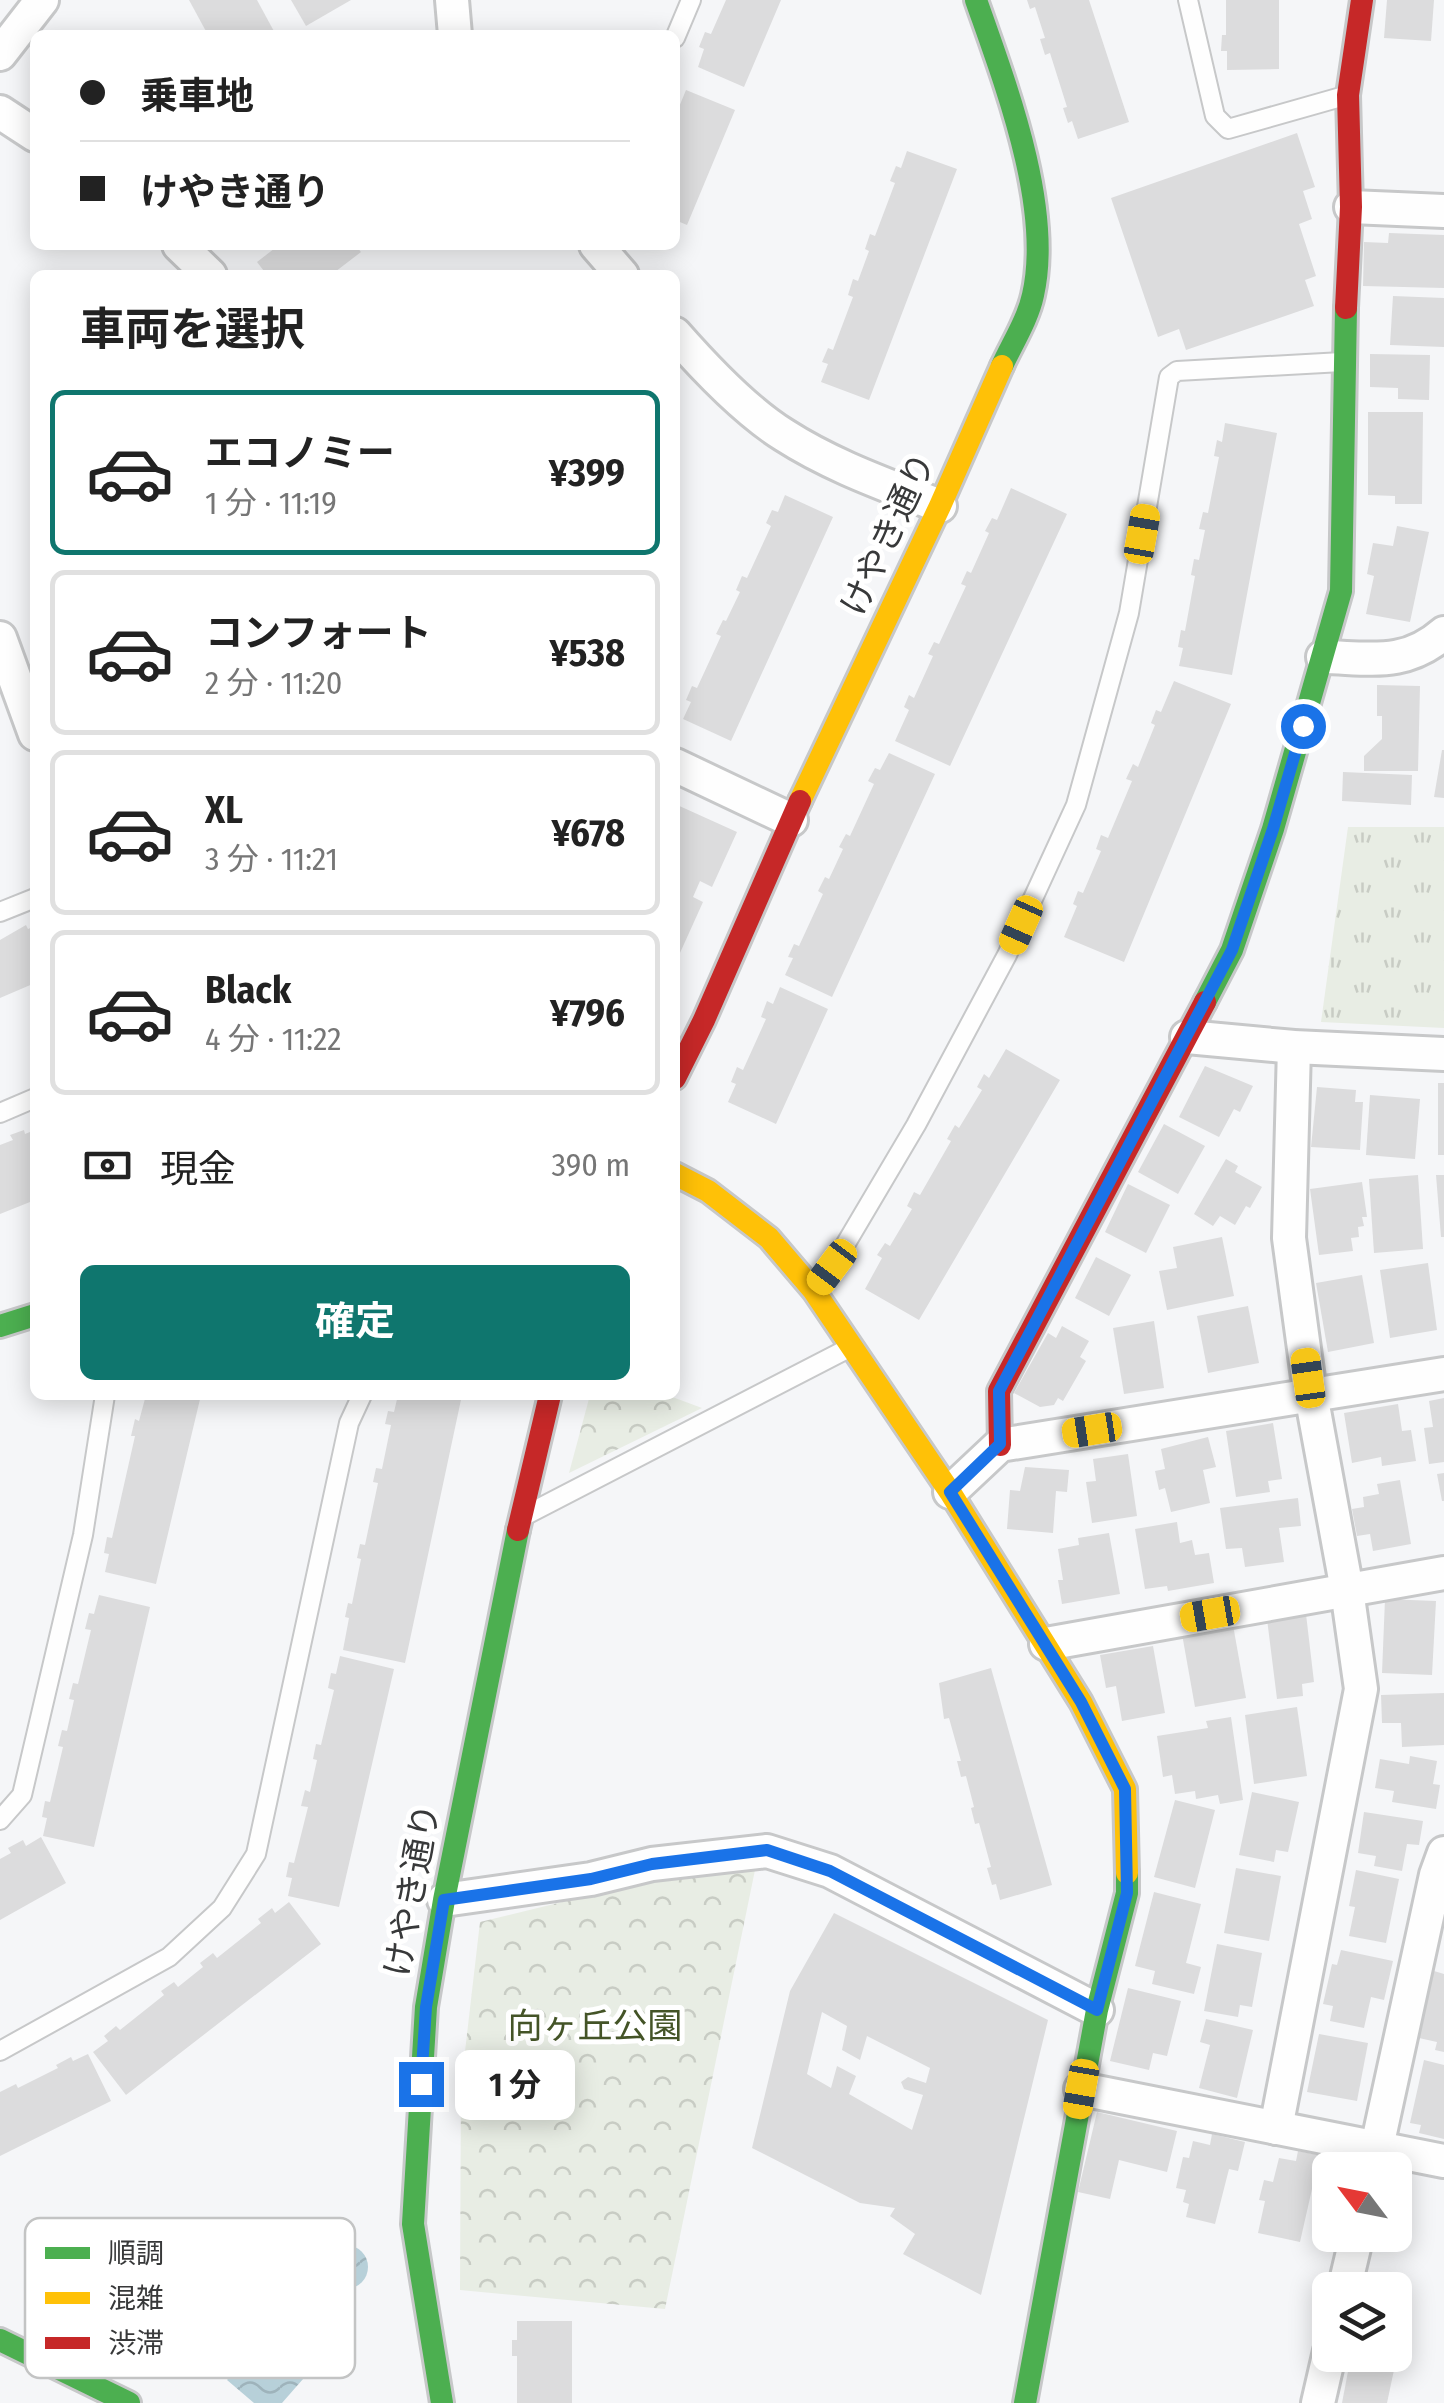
<!DOCTYPE html>
<html lang="ja">
<meta charset="utf-8">
<style>
body{margin:0;font-family:"Fira Sans Condensed","Noto Sans JP",sans-serif;background:#f2f2f2;color:#222;height:100vh;display:flex;flex-direction:column;font-size:38px;white-space:nowrap}
*{box-sizing:border-box;margin:0}
p{font-size:32px;color:#767676}
.icon{flex:none;width:55px;height:55px;fill:none;stroke:currentColor;stroke-width:2;stroke-linecap:round;stroke-linejoin:round}
.map{position:relative;flex:1;overflow:hidden}
.side{position:absolute;left:30px;top:270px;width:650px;height:1130px;display:flex;flex-direction:column;background:#fff;border-radius:15px;box-shadow:0 5px 25px #0003}
.side>*{flex:none}
.top-card{position:absolute;left:30px;top:30px;width:650px;height:220px;border-radius:15px;box-shadow:0 5px 25px #0003;display:grid;align-content:center;height:220px;padding:0 50px;background:#fff}
.needle{width:65px;rotate:302deg}
.fabs{position:absolute;left:1312px;top:2152px;display:grid;gap:20px}
.fabs a{display:grid;place-items:center;width:100px;height:100px;border-radius:15px;background:#fff;box-shadow:0 5px 25px #0003;font-size:50px}
.end{position:absolute;width:45px;height:45px;margin:-22px;border:12px solid #1a73e8;background:#fff;box-shadow:0 0 0 5px #fff}
.from{border-radius:50%}
.bubble{position:absolute;height:70px;border-radius:15px;background:#fff;box-shadow:0 5px 25px #0003;font-size:32px;font-weight:700;line-height:70px;text-align:center}
.car{position:absolute;width:30px;height:60px;margin:-30px -15px;border-radius:12px;box-shadow:0 0 8px 2px #0007;background:linear-gradient(#f5c518 24%,#345 0 40%,#f5c518 0 76%,#345 0 86%,#f5c518 0)}
.top-card b{display:flex;align-items:center;gap:35px;height:95px;font-size:38px}
.top-card b+b{border-top:2px solid #e0e0e0}
.top-card i{width:25px;height:25px;background:#222}
ul{padding:0;list-style:none}
li{display:flex;align-items:center;gap:30px;height:165px;margin:0 20px 15px;padding:0 30px;border:5px solid #e0e0e0;border-radius:15px}
li div{flex:1}
li b{display:block;font-size:38px}
li em{font-style:normal;font-weight:700}
li.active{border-color:#0f766e}
li>.icon{width:90px;height:90px;stroke-width:1.5}
h2{padding:0 50px;font-size:45px;line-height:120px}
.pay{display:flex;align-items:center;gap:25px;height:110px;padding:0 50px;font-size:38px}
.pay p{margin-inline-start:auto}
.primary-button{display:flex;gap:20px;margin-top:auto;padding:20px 50px}
.primary-button a{flex:1;height:115px;border-radius:15px;background:#0f766e;color:#fff;font-size:40px;font-weight:700;line-height:115px;text-align:center}
.map>svg:first-child{display:block}
.grass{fill:url(#grass-tufts)}
.forest{fill:url(#forest-crowns)}
.water{fill:url(#water-waves)}
.building{fill:#dcdcdd;fill-rule:evenodd}
.lines{fill:none;stroke-linecap:round;stroke-linejoin:round}
.lane-casing{stroke:#c7c8c9;stroke-width:22}
.street-casing{stroke:#c7c8c9;stroke-width:38}
.fast-casing{stroke:#c7c8c9;stroke-width:28}
.slow-casing{stroke:#c7c8c9;stroke-width:28}
.jam-casing{stroke:#c7c8c9;stroke-width:28}
.lane{stroke:#fefefe;stroke-width:18}
.street{stroke:#fefefe;stroke-width:32}
.fast{stroke:#4caf50;stroke-width:22}
.slow{stroke:#ffc107;stroke-width:22}
.jam{stroke:#c62828;stroke-width:22}
.route{stroke:#1a73e8;stroke-width:12}
.labels{text-anchor:middle;stroke-width:10;stroke-linejoin:round;paint-order:stroke}
.street-label{font-size:35px;fill:#38393a;stroke:#fff}
.park-label{font-size:35px;fill:#445427;stroke:#fff}
.key{fill:#fff;stroke:#c3c4c4;stroke-width:2.5}
.key-label{font-size:28px;fill:#38393a}
</style>
<div class="map">
<svg width="1444" height="2403" viewBox="0 0 1444 2403">
<defs>
<pattern id="grass-tufts" width="24" height="20" patternUnits="userSpaceOnUse" patternTransform="scale(2.5)"><rect width="24" height="20" fill="#e8ede4"/><path d="M3 7l-1-3M5 7V3M7 7l1-3M15 17l-1-3M17 17v-4M19 17l1-3" fill="none" stroke="#c8ccc4"/></pattern>
<pattern id="forest-crowns" width="20" height="18" patternUnits="userSpaceOnUse" patternTransform="scale(2.5)"><rect width="20" height="18" fill="#e8ede4"/><path d="M2 6a3 3 0 1 1 6 0M12 15a3 3 0 1 1 6 0" fill="none" stroke="#c8ccc4"/></pattern>
<pattern id="water-waves" width="16" height="10" patternUnits="userSpaceOnUse" patternTransform="scale(2.5)"><rect width="16" height="10" fill="#b7d0d9"/><path d="M0 5q4-4 8 0t8 0" fill="none" stroke="#9eb3bb"/></pattern>
</defs>
<rect width="100%" height="100%" fill="#f5f6f8"/>
<polygon class="grass" points="1348,827 1444,827 1444,1028 1321,1022"/>
<g class="forest">
<polygon points="590,1395 667,1395 702,1408 569,1473"/>
<polygon points="755,1870 665,2309 460,2290 461,2086 480,1922 648,1881"/>
</g>
<g class="water">
<circle cx="346" cy="2267" r="22"/>
<polygon points="304,2293 346,2330 282,2403 254,2403 227,2380"/>
</g>
<g class="building">
<polygon points="189,0 257,0 276,35 208,35"/>
<polygon points="291,0 351,0 306,26"/>
<polygon points="726,0 781,0 744,87 698,67 704,49 699,47 705,32 711,34"/>
<polygon points="1027,0 1089,0 1129,122 1078,139 1072,121 1068,123 1063,108 1067,107 1050,53 1045,55 1040,39 1045,38 1035,7 1030,9"/>
<polygon points="1226,0 1279,0 1279,69 1227,70 1227,51 1221,51 1222,35 1226,35"/>
<polygon points="1387,0 1434,0 1431,41 1384,38"/>
<polygon points="686,90 735,110 687,225 675,220 675,105 679,107"/>
<polygon points="1297,133 1315,187 1303,191 1312,219 1299,224 1316,276 1305,280 1314,306 1186,350 1179,329 1158,337 1111,198"/>
<polygon points="907,151 957,169 869,400 821,382 828,364 822,362 828,348 833,350 853,297 848,295 853,279 858,281 869,251 865,249 870,234 875,236 895,183 890,181 896,166 901,168"/>
<polygon points="1389,233 1444,235 1444,288 1363,286 1364,242 1388,243"/>
<polygon points="279,245 355,245 361,252 331,275 267,275 257,262"/>
<polygon points="1393,296 1444,298 1444,347 1390,345"/>
<polygon points="1370,354 1430,355 1429,400 1398,399 1398,388 1370,387"/>
<polygon points="1368,412 1423,412 1422,504 1395,504 1395,496 1368,495"/>
<polygon points="1225,423 1277,433 1232,675 1179,666 1183,648 1178,647 1181,630 1185,631 1195,576 1191,575 1194,559 1199,560 1205,530 1199,529 1203,512 1208,513 1219,457 1214,456 1217,440 1222,442"/>
<polygon points="1011,488 1067,514 950,766 895,741 909,710 904,707 909,695 914,698 933,656 928,654 934,642 939,644 966,586 961,584 967,571 971,573 989,533 985,531 992,518 997,520"/>
<polygon points="785,495 833,517 731,741 683,719 691,702 686,700 692,686 697,688 721,636 716,634 723,620 726,621 740,592 736,590 742,576 747,578 771,526 766,523 772,510 778,512"/>
<polygon points="1397,526 1429,532 1410,622 1366,614 1374,576 1367,574 1373,543 1393,546"/>
<polygon points="1174,681 1231,704 1124,962 1064,937 1077,906 1073,904 1078,891 1083,893 1101,851 1096,849 1101,835 1108,838 1132,781 1126,779 1133,764 1138,767 1155,725 1151,723 1156,710 1161,712"/>
<polygon points="1377,685 1420,686 1418,771 1364,771 1364,756 1382,739 1382,716 1377,716"/>
<polygon points="1442,750 1444,750 1444,798 1434,797"/>
<polygon points="889,753 935,774 832,997 785,975 793,958 788,957 794,944 799,946 823,894 818,891 825,877 829,879 843,849 839,847 846,834 850,836 874,784 868,781 875,768 880,770"/>
<polygon points="1343,772 1412,775 1411,805 1342,801"/>
<polygon points="675,804 737,832 712,887 700,881 693,897 703,902 675,964"/>
<polygon points="26,925 28,929 35,926 35,983 0,998 0,940"/>
<polygon points="780,987 828,1009 776,1124 728,1102 736,1084 731,1082 737,1067 743,1070 766,1019 761,1017 767,1001 773,1004"/>
<polygon points="1006,1049 1060,1080 919,1320 865,1289 882,1258 877,1255 885,1243 890,1246 912,1209 907,1206 914,1192 920,1195 951,1141 947,1139 955,1125 959,1128 982,1090 977,1087 984,1074 989,1078"/>
<polygon points="1205,1066 1253,1086 1240,1112 1234,1109 1219,1137 1179,1117"/>
<rect x="1438" y="1083" width="6" height="72"/>
<polygon points="1317,1087 1356,1090 1355,1102 1363,1102 1360,1150 1311,1147"/>
<polygon points="1370,1095 1420,1099 1415,1159 1366,1155"/>
<polygon points="1164,1124 1205,1146 1178,1194 1138,1172"/>
<polygon points="24,1130 25,1134 35,1130 35,1200 0,1214 0,1145 13,1140 10,1135"/>
<polygon points="1226,1159 1238,1166 1235,1172 1262,1187 1250,1208 1246,1206 1235,1225 1220,1216 1213,1226 1194,1214"/>
<polygon points="1418,1175 1423,1249 1374,1253 1369,1179"/>
<polygon points="1436,1175 1444,1175 1444,1237 1441,1237"/>
<polygon points="1362,1182 1367,1217 1362,1217 1364,1226 1358,1227 1359,1237 1351,1238 1353,1251 1319,1255 1310,1189"/>
<polygon points="1128,1184 1170,1205 1146,1253 1105,1232"/>
<polygon points="1222,1237 1234,1296 1167,1310 1159,1271 1177,1268 1173,1247"/>
<polygon points="1096,1257 1131,1275 1109,1316 1075,1298"/>
<polygon points="1428,1263 1437,1330 1390,1338 1380,1270"/>
<polygon points="1362,1275 1374,1343 1328,1352 1316,1283"/>
<polygon points="1248,1306 1259,1363 1208,1373 1197,1316"/>
<polygon points="1154,1321 1164,1388 1124,1394 1113,1328"/>
<polygon points="1062,1326 1089,1341 1080,1357 1086,1361 1063,1401 1058,1398 1054,1405 1040,1407 1014,1393 1048,1333 1056,1338"/>
<polygon points="146,1395 201,1395 156,1584 105,1572 109,1554 104,1553 107,1537 112,1538 135,1436 131,1436 135,1419 139,1421"/>
<polygon points="398,1395 462,1395 405,1663 343,1650 349,1618 345,1617 348,1603 352,1604 361,1559 357,1558 360,1544 365,1545 378,1483 373,1482 376,1468 382,1469 391,1425 385,1424 388,1411 394,1412"/>
<polygon points="1444,1398 1444,1462 1429,1464 1424,1428 1433,1427 1429,1401"/>
<polygon points="1398,1404 1402,1431 1411,1430 1416,1461 1382,1466 1381,1457 1352,1463 1344,1413"/>
<polygon points="1273,1423 1282,1479 1268,1481 1270,1492 1236,1497 1226,1431"/>
<polygon points="1208,1437 1216,1467 1203,1470 1210,1503 1171,1512 1165,1488 1159,1490 1155,1471 1165,1469 1161,1449"/>
<polygon points="1128,1454 1137,1516 1092,1523 1086,1482 1096,1481 1093,1459"/>
<polygon points="1025,1467 1069,1470 1067,1492 1056,1491 1053,1533 1007,1529 1010,1490 1020,1491"/>
<polygon points="1444,1473 1444,1501 1442,1501 1437,1474"/>
<polygon points="1400,1480 1411,1544 1373,1551 1370,1534 1357,1536 1352,1509 1364,1507 1363,1497 1379,1494 1377,1484"/>
<polygon points="1298,1498 1301,1526 1279,1528 1284,1562 1245,1567 1242,1548 1226,1549 1220,1508"/>
<polygon points="1177,1522 1180,1543 1192,1540 1195,1555 1209,1553 1214,1583 1168,1591 1167,1586 1145,1589 1135,1529"/>
<polygon points="1109,1533 1120,1594 1062,1604 1058,1580 1063,1580 1058,1549 1079,1545 1078,1538"/>
<polygon points="99,1595 150,1607 94,1847 43,1836 47,1818 42,1817 45,1801 50,1802 63,1747 58,1746 62,1730 67,1731 74,1700 69,1699 73,1683 78,1684 91,1630 85,1629 89,1613 94,1614"/>
<polygon points="1385,1599 1436,1601 1432,1675 1382,1673"/>
<polygon points="1306,1614 1314,1682 1302,1684 1303,1696 1277,1699 1267,1619"/>
<polygon points="1233,1625 1246,1698 1195,1707 1182,1634"/>
<polygon points="1153,1646 1165,1713 1122,1721 1116,1686 1106,1688 1100,1655"/>
<polygon points="340,1656 394,1669 339,1907 288,1896 292,1878 286,1877 289,1862 294,1863 308,1807 301,1806 305,1790 310,1792 317,1760 313,1759 316,1744 321,1745 334,1690 328,1688 331,1673 336,1674"/>
<polygon points="991,1668 1052,1885 1000,1900 996,1884 992,1885 987,1868 991,1867 979,1823 975,1824 971,1808 974,1807 966,1776 961,1777 957,1761 961,1761 949,1718 944,1719 939,1683"/>
<polygon points="1444,1693 1444,1745 1402,1747 1401,1723 1382,1723 1381,1695"/>
<polygon points="1297,1707 1307,1776 1254,1784 1245,1715"/>
<polygon points="1231,1717 1243,1800 1220,1804 1218,1795 1196,1799 1195,1791 1175,1794 1172,1775 1163,1777 1157,1736 1208,1728 1206,1721"/>
<polygon points="1410,1756 1437,1761 1433,1784 1440,1785 1436,1809 1392,1802 1394,1791 1375,1788 1380,1759 1409,1764"/>
<polygon points="1252,1792 1299,1802 1288,1852 1276,1850 1274,1862 1239,1855"/>
<polygon points="1175,1800 1215,1810 1195,1888 1154,1877"/>
<polygon points="1364,1812 1423,1821 1419,1845 1407,1844 1402,1871 1374,1866 1376,1856 1358,1853"/>
<polygon points="41,1837 66,1883 0,1920 0,1859 11,1853 8,1848 23,1840 26,1846"/>
<polygon points="1236,1868 1281,1876 1269,1941 1224,1933"/>
<polygon points="1356,1870 1399,1879 1386,1943 1349,1936 1355,1907 1349,1906"/>
<polygon points="1154,1892 1201,1904 1186,1963 1201,1967 1194,1994 1152,1984 1155,1971 1135,1966"/>
<polygon points="289,1902 321,1944 126,2095 93,2052 108,2041 104,2036 116,2026 120,2030 164,1995 161,1991 174,1982 178,1987 203,1967 200,1963 213,1953 217,1958 261,1923 258,1919 272,1908 275,1913"/>
<path d="M834,1913L1048,2020L981,2295L903,2254L915,2234L890,2216L895,2208L860,2203L752,2148L790,1991ZM822,2012L847,2026L842,2050L860,2060L867,2036L930,2068L926,2083L908,2077L901,2082L904,2089L923,2095L912,2130L849,2094L856,2076L837,2066L831,2088L807,2074Z"/>
<polygon points="1217,1944 1262,1953 1252,2007 1240,2005 1238,2017 1204,2011"/>
<polygon points="1341,1950 1393,1961 1384,2000 1371,1997 1364,2028 1330,2021 1333,2006 1323,2004 1332,1964 1337,1965"/>
<polygon points="1434,1971 1444,1974 1444,2052 1435,2050 1437,2042 1419,2038"/>
<polygon points="1128,1988 1181,2001 1167,2056 1153,2053 1149,2070 1110,2061"/>
<polygon points="1206,2019 1253,2030 1237,2098 1199,2088 1210,2045 1200,2042"/>
<polygon points="1319,2034 1368,2043 1357,2101 1307,2092"/>
<polygon points="88,2054 111,2101 0,2156 0,2092 16,2084 18,2088 58,2068 56,2065 71,2057 73,2061"/>
<polygon points="1424,2060 1444,2065 1444,2139 1419,2133 1421,2125 1410,2123"/>
<polygon points="1097,2112 1177,2131 1167,2172 1119,2160 1110,2199 1078,2192"/>
<polygon points="1212,2134 1245,2142 1238,2171 1229,2169 1215,2224 1186,2217 1189,2204 1183,2202 1186,2190 1176,2188 1183,2157 1189,2158 1193,2141 1210,2145"/>
<polygon points="1298,2151 1333,2158 1325,2191 1312,2189 1300,2242 1258,2233 1265,2201 1259,2200 1264,2180 1273,2182 1279,2158 1296,2161"/>
<polygon points="517,2321 572,2321 572,2403 517,2403 517,2356 512,2356 512,2340 517,2340"/>
<polygon points="1350,2361 1394,2370 1387,2403 1342,2403"/>
</g>
<g class="lines">
<defs>
<g id="lane">
<polyline points="1188,0 1215,116 1228,129 1348,95"/>
<polyline points="675,38 691,0"/>
<polyline points="0,912 35,898"/>
<polyline points="0,1113 35,1098"/>
<polyline points="815,1288 832,1267 916,1125 1007,955 1076,805 1129,613 1169,377 1177,371 1342,362"/>
<polyline points="526,1515 849,1348"/>
<polyline points="0,1820 22,1795 83,1535 105,1395"/>
<polyline points="0,2051 169,1957 222,1908 256,1854 349,1423 362,1395"/>
</g>
<g id="street">
<polyline points="452,0 455,35"/>
<polyline points="0,54 42,0"/>
<polyline points="0,112 35,135"/>
<polyline points="1351,207 1444,211"/>
<polyline points="179,245 210,275"/>
<polyline points="596,245 622,275"/>
<path d="M675,334C704,367 747,412 784,435C832,466 887,485 940,506"/>
<polyline points="0,638 35,734"/>
<path d="M1323,657C1371,658 1405,667 1444,633"/>
<polyline points="675,765 791,820"/>
<polyline points="1187,1037 1294,1047 1444,1054"/>
<polyline points="950,1492 1000,1445 1444,1374"/>
<polyline points="1046,1644 1444,1573"/>
<polyline points="444,1900 591,1879 652,1864 767,1851 830,1871 1097,2010"/>
<polyline points="1081,2089 1444,2161"/>
<polyline points="1276,2128 1361,1689 1347,1590 1308,1378 1289,1238 1294,1047"/>
<polyline points="1372,2170 1436,1875 1444,1853"/>
<polyline points="1344,2290 1357,2235"/>
<polyline points="1318,2403 1330,2351"/>
</g>
<g id="fast">
<path d="M976,0C1005,83 1053,207 1033,295C1028,319 1012,344 1002,366"/>
<polyline points="1205,1002 1232,950 1273,829 1341,591 1346,308"/>
<polyline points="0,1326 35,1315"/>
<polyline points="0,2340 129,2403"/>
<polyline points="442,2403 413,2224 426,2007 444,1900 518,1530"/>
<polyline points="1025,2403 1097,2010 1127,1893 1127,1873"/>
</g>
<g id="slow">
<polyline points="800,801 940,506 1002,366"/>
<polyline points="675,1174 708,1191 769,1238 814,1291 950,1492 1081,1702 1125,1789 1127,1873"/>
</g>
<g id="jam">
<polyline points="1346,308 1351,207 1348,95 1362,0"/>
<polyline points="675,1078 704,1020 800,801"/>
<polyline points="1000,1445 999,1391 1205,1002"/>
<polyline points="518,1530 550,1395"/>
</g>
</defs>
<use href="#lane" class="lane-casing"/>
<use href="#street" class="street-casing"/>
<use href="#fast" class="fast-casing"/>
<use href="#slow" class="slow-casing"/>
<use href="#jam" class="jam-casing"/>
<use href="#lane" class="lane"/>
<use href="#street" class="street"/>
<use href="#fast" class="fast"/>
<use href="#slow" class="slow"/>
<use href="#jam" class="jam"/>
</g>
<g class="lines">
<polyline class="route" points="421,2084 426,2007 444,1900 591,1879 652,1864 767,1850 830,1871 1097,2010 1127,1893 1125,1789 1081,1702 950,1492 1000,1444 999,1391 1232,950 1273,829 1303,726"/>
</g>
<g class="labels">
<g class="street-label">
<text transform="translate(888 534) rotate(-65)" y="12">けやき通り</text>
<text transform="translate(412 1890) rotate(-80)" y="12">けやき通り</text>
</g>
<g class="park-label">
<text x="595" y="2038">向ヶ丘公園</text>
</g>
</g>
<rect x="25" y="2218" width="330" height="160" rx="15" class="key"/>
<rect x="45" y="2247" width="45" height="12" fill="#4caf50"/>
<rect x="45" y="2292" width="45" height="12" fill="#ffc107"/>
<rect x="45" y="2337" width="45" height="12" fill="#c62828"/>
<g class="key-label">
<text x="108" y="2263">順調</text>
<text x="108" y="2308">混雑</text>
<text x="108" y="2353">渋滞</text>
</g>
</svg>
<div class="fabs">
<a><svg class="needle" viewBox="-14 -14 28 28"><path d="M0-13l5 13h-10z" fill="#e53935"/><path d="M0 13l5-13h-10z" fill="#767676"/></svg></a>
<a><svg class="icon" aria-label="layers" viewBox="0 0 24 24"><path d="M12 4l9 5-9 5-9-5zM3 14l9 5 9-5"/></svg></a>
</div>
<i class="end from" style="left:1303px;top:726px"></i>
<i class="end" style="left:421px;top:2084px"></i>
<div class="bubble" style="left:455px;top:2050px;width:120px">1 分</div>
<i class="car" style="left:1142px;top:534px;rotate:10deg"></i>
<i class="car" style="left:1021px;top:925px;rotate:204deg"></i>
<i class="car" style="left:832px;top:1267px;rotate:217deg"></i>
<i class="car" style="left:1308px;top:1378px;rotate:352deg"></i>
<i class="car" style="left:1092px;top:1430px;rotate:261deg"></i>
<i class="car" style="left:1210px;top:1614px;rotate:260deg"></i>
<i class="car" style="left:1081px;top:2089px;rotate:190deg"></i>
<div class="top-card">
<b><i class="from"></i>乗車地</b>
<b><i></i>けやき通り</b>
</div>
<section class="side">
<h2>車両を選択</h2>
<ul>
<li class="active"><svg class="icon" aria-label="car" viewBox="0 0 24 24"><path d="M5 17H2v-5l4-1 3-4h7l3 4 3 1v5h-3M9 17h6M6 11h13"/><circle cx="7" cy="17" r="2"/><circle cx="17" cy="17" r="2"/></svg><div><b>エコノミー</b><p>1 分 · 11:19</p></div><em>¥399</em></li>
<li><svg class="icon" aria-label="car" viewBox="0 0 24 24"><path d="M5 17H2v-5l4-1 3-4h7l3 4 3 1v5h-3M9 17h6M6 11h13"/><circle cx="7" cy="17" r="2"/><circle cx="17" cy="17" r="2"/></svg><div><b>コンフォート</b><p>2 分 · 11:20</p></div><em>¥538</em></li>
<li><svg class="icon" aria-label="car" viewBox="0 0 24 24"><path d="M5 17H2v-5l4-1 3-4h7l3 4 3 1v5h-3M9 17h6M6 11h13"/><circle cx="7" cy="17" r="2"/><circle cx="17" cy="17" r="2"/></svg><div><b>XL</b><p>3 分 · 11:21</p></div><em>¥678</em></li>
<li><svg class="icon" aria-label="car" viewBox="0 0 24 24"><path d="M5 17H2v-5l4-1 3-4h7l3 4 3 1v5h-3M9 17h6M6 11h13"/><circle cx="7" cy="17" r="2"/><circle cx="17" cy="17" r="2"/></svg><div><b>Black</b><p>4 分 · 11:22</p></div><em>¥796</em></li>
</ul>
<div class="pay"><svg class="icon" aria-label="cash" viewBox="0 0 24 24"><path d="M3 7h18v10H3z"/><circle cx="12" cy="12" r="2"/></svg>現金<p>390 m</p></div>
<div class="primary-button"><a>確定</a></div>
</section>
</div>
